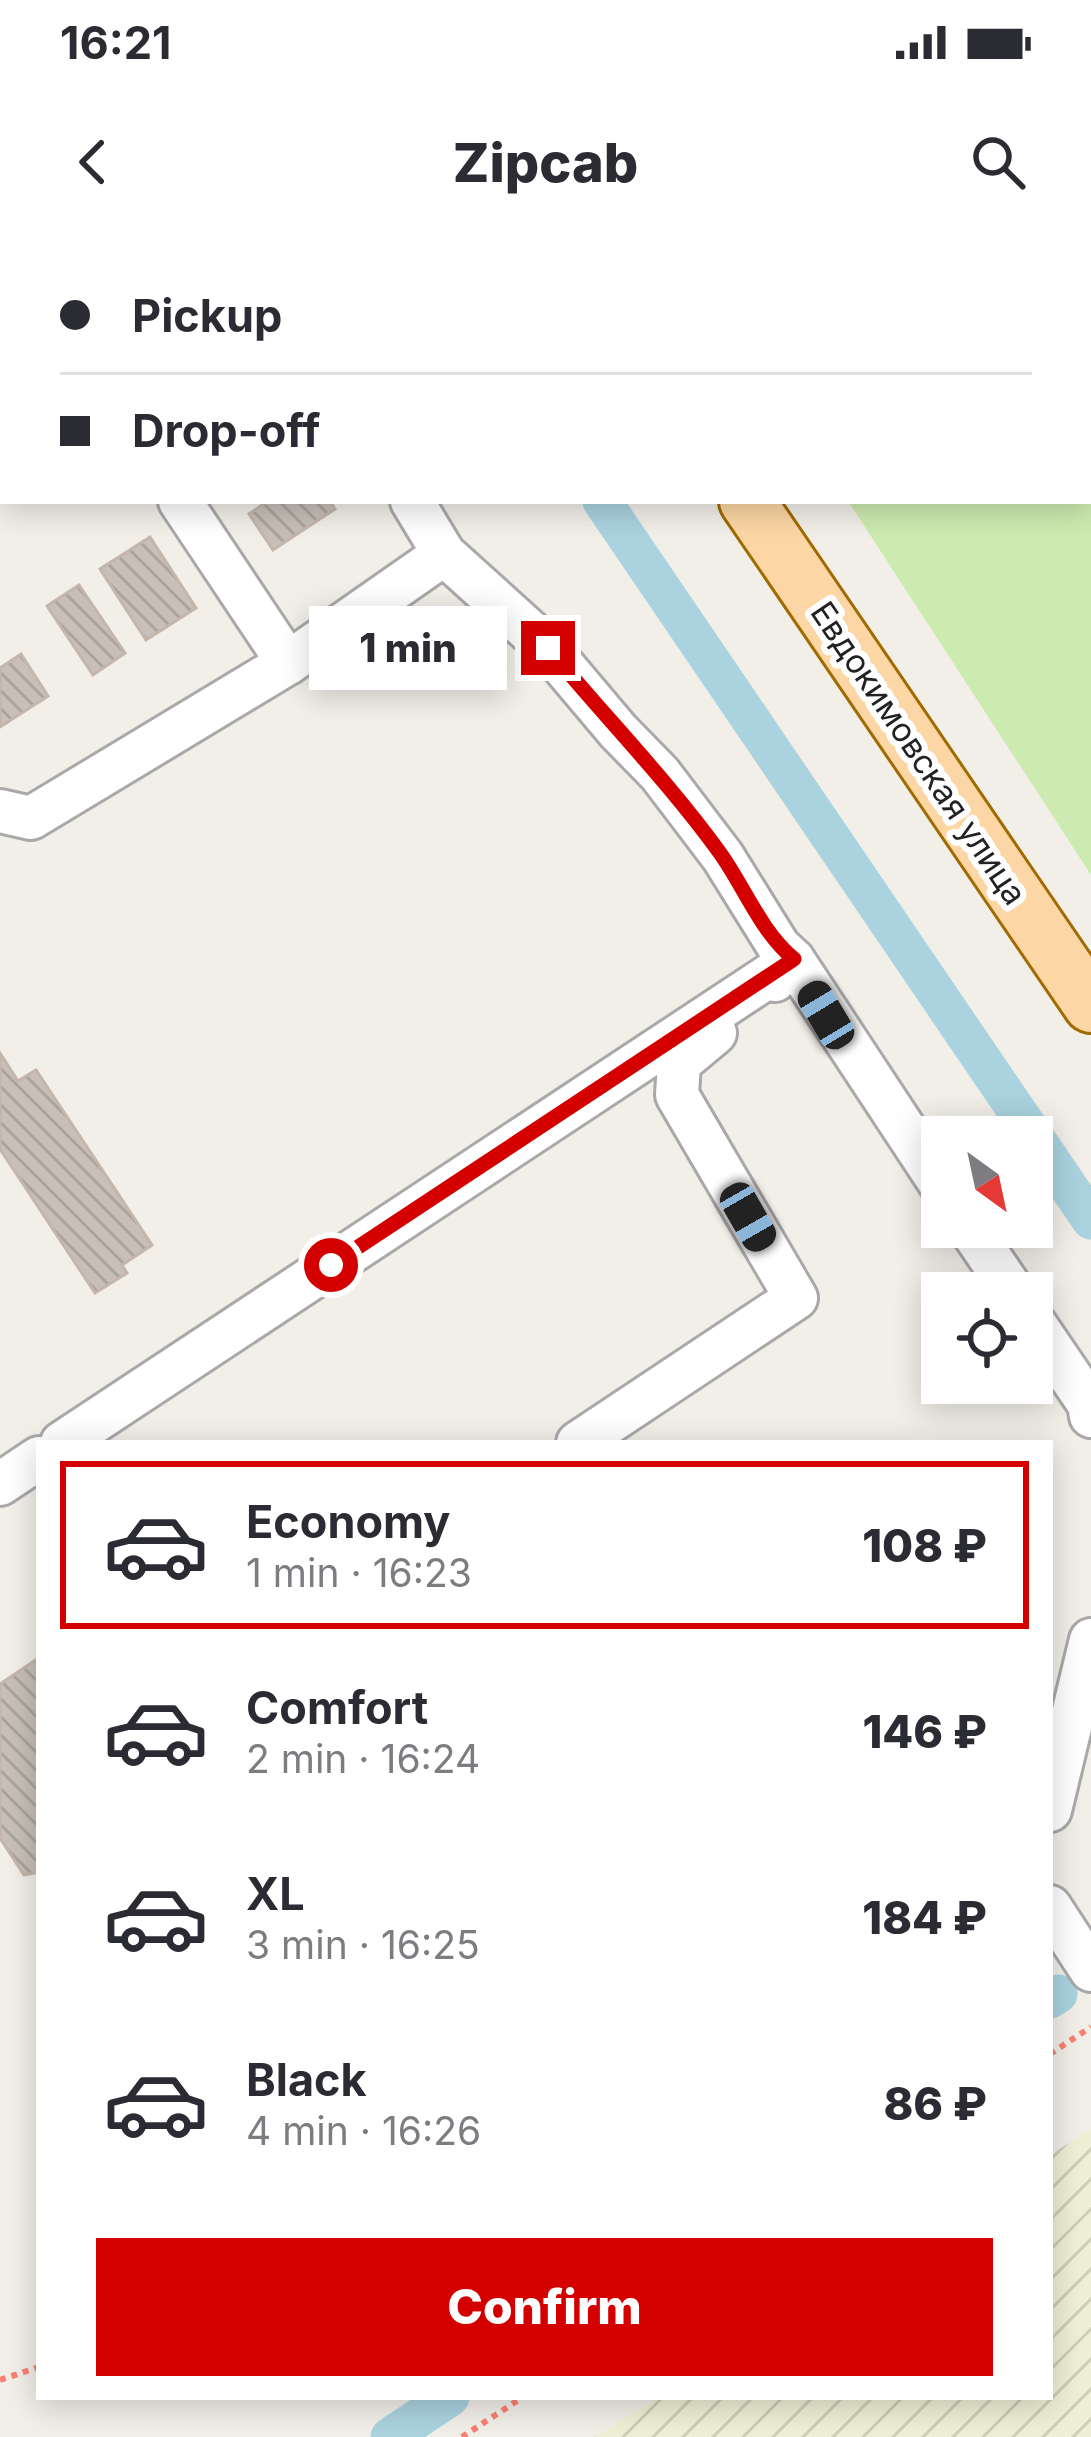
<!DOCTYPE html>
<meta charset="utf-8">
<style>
body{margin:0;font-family:Inter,sans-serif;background:#f7f7f7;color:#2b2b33;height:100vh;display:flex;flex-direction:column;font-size:45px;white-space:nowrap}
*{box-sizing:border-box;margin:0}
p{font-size:39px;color:#7c7c81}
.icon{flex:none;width:66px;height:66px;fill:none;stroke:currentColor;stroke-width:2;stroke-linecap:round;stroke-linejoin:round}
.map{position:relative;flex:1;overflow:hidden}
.drawer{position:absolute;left:36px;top:1200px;width:1017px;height:960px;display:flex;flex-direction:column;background:#fff;border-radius:0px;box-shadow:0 6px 30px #0003}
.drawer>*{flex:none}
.banner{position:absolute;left:0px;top:0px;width:1092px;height:264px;box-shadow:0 6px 30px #0003;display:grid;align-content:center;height:264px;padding:0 60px;background:#fff}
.needle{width:78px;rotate:147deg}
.controls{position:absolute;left:921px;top:876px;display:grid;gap:24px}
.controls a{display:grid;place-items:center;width:132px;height:132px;border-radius:0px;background:#fff;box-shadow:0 6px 30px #0003;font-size:60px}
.end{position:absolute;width:54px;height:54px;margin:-27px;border:15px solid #d40000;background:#fff;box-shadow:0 0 0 6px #fff}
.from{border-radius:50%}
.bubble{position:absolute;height:84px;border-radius:0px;background:#fff;box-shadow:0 6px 30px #0003;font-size:39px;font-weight:800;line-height:84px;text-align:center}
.car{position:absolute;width:36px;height:72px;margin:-36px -18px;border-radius:15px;box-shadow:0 0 9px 3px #0007;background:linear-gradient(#222 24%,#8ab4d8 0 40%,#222 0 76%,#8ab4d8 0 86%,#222 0)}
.banner b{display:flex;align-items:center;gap:42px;height:114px;font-size:45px}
.banner b+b{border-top:3px solid #e1e1e2}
.banner i{width:30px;height:30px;background:#2b2b33}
ul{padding:21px 0 0;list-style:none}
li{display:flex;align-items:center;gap:36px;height:168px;margin:0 24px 18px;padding:0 36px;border:6px solid transparent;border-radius:0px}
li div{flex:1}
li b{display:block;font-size:45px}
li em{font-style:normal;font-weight:800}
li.current{border-color:#d40000}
li>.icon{width:108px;height:108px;stroke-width:1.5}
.primary-button{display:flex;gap:24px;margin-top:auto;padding:24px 60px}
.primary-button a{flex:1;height:138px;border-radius:0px;background:#d40000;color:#fff;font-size:48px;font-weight:800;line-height:138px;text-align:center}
.status{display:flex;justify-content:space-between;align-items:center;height:84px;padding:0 60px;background:#fff;direction:ltr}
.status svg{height:33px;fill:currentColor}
header{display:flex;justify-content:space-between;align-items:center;height:156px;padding:0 60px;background:#fff;font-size:54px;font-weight:800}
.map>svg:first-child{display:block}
.farmland{fill:url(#farmland-furrows)}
.grass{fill:#cdebb0}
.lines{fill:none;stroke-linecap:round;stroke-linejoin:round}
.canal{stroke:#aad3df;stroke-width:39}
.building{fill:url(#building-back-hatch);stroke:#c4b6ab;stroke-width:3}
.minor-casing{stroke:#a9a9a9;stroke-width:48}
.major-casing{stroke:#a06b00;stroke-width:60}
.path{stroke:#fa8072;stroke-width:6;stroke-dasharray:6 6;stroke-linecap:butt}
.minor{stroke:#fff;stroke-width:42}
.major{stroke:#fcd6a4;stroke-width:54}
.route{stroke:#d40000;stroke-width:15}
.labels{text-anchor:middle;stroke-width:12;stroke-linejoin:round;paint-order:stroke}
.street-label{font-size:33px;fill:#222;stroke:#fff}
</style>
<div class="status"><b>16:21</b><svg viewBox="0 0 49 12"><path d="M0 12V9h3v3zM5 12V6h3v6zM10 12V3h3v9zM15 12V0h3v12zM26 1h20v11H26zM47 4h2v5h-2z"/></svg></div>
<header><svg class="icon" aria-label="back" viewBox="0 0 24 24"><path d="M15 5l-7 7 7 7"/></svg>Zipcab<svg class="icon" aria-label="search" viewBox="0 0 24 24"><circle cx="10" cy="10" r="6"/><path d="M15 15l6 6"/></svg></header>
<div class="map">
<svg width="1091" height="2197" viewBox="0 0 1091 2197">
<defs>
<pattern id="farmland-furrows" width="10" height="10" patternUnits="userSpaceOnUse" patternTransform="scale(3)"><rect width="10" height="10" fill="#eef0d5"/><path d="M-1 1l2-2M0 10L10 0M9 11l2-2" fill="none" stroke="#ccceb7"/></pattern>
<pattern id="building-back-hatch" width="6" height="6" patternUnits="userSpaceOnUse" patternTransform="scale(3)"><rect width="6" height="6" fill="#c7bfb8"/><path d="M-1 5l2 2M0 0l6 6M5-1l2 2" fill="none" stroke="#aba49e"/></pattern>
</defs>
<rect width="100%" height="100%" fill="#f2efe9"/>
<polygon class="farmland" points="1091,1889 1091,2197 594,2197 659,2157 1050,2157 1050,1915"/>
<polygon class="grass" points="678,0 1091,0 1091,635 848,261 1089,261 1089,3"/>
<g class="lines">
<g class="canal">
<polyline points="425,0 427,3"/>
<polyline points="602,261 1091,980"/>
<polyline points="1050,1759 1058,1754"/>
<polyline points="390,2197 450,2157"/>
</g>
</g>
<g class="building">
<polygon points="268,261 330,261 335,269 273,310 249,274"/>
<polygon points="150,297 196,368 146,400 100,329"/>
<polygon points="79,345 125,413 93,435 47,366"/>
<polygon points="21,414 48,456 0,487 0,428"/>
<polygon points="0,813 18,841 36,830 152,1005 122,1025 127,1033 95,1053 0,909"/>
<polygon points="37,1419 39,1632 24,1635 0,1598 0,1444"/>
</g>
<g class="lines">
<defs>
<g id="minor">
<polyline points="6,0 8,3"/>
<polyline points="237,0 239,3"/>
<polyline points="180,261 288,423"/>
<polyline points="0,571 31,578 288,423 444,314"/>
<polyline points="775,740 793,720 942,946"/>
<polyline points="969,987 1014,1053"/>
<polyline points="1032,1080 1089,1164 1091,1176"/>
<polyline points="62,1203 793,720 779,707 723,617 660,534 618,491 548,408 444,314 412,261"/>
<polyline points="578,1203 796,1058 677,855 679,823 715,793"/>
<polyline points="0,1244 39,1218"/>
<polyline points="1050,1570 1091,1400"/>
<polyline points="1050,1667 1091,1730"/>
</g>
<g id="major">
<polyline points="569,0 571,3"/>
<polyline points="747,261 1091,765"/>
</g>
</defs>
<use href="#minor" class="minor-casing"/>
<use href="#major" class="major-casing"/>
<g class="path">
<polyline points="1050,1814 1091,1787"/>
<polyline points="0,2140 39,2127"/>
<polyline points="462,2197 523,2157"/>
</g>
<use href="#minor" class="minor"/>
<use href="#major" class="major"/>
</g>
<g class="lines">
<path class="route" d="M331,1025L794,719C761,692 745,648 720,613C668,541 605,477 548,408"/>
</g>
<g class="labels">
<g class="street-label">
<text transform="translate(919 513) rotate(56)" y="12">Евдокимовская улица</text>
</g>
</g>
</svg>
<div class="controls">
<a><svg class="needle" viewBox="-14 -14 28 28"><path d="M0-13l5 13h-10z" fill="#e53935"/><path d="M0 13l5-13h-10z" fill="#7c7c81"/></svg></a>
<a><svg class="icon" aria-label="locate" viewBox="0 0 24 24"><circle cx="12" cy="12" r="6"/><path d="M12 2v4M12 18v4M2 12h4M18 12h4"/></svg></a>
</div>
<i class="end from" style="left:331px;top:1025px"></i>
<i class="end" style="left:548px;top:408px"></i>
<div class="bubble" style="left:309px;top:366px;width:198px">1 min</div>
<i class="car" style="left:826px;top:775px;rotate:329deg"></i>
<i class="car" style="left:748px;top:977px;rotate:150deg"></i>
<div class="banner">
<b><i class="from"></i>Pickup</b>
<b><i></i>Drop-off</b>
</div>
<section class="drawer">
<ul>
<li class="current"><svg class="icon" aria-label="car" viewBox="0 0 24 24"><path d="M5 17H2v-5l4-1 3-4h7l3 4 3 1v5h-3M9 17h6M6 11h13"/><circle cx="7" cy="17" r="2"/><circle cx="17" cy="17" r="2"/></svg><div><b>Economy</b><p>1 min · 16:23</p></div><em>108 ₽</em></li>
<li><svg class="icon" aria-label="car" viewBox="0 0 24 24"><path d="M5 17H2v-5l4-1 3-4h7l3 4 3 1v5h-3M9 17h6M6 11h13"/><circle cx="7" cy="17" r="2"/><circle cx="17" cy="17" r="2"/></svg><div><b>Comfort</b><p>2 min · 16:24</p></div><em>146 ₽</em></li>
<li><svg class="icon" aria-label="car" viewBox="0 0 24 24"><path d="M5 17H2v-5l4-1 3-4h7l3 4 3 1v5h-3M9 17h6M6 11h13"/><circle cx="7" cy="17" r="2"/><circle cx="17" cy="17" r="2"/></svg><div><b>XL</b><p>3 min · 16:25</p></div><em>184 ₽</em></li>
<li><svg class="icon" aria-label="car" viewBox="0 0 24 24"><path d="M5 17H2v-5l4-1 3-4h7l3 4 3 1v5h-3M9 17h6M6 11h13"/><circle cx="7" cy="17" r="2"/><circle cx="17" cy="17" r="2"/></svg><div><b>Black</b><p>4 min · 16:26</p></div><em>86 ₽</em></li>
</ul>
<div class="primary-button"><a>Confirm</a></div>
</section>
</div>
